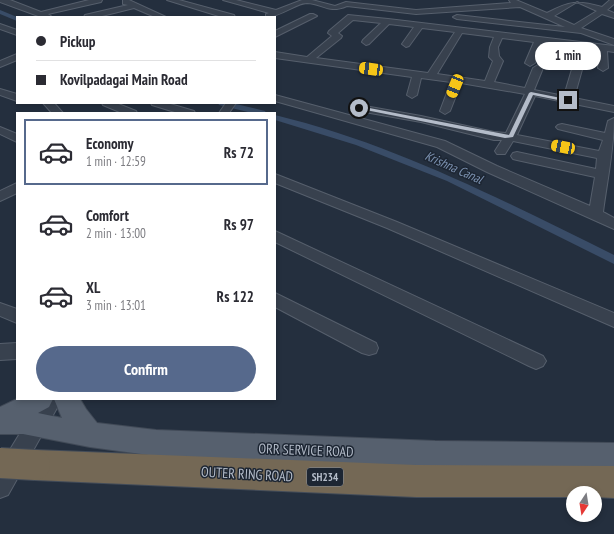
<!DOCTYPE html>
<meta charset="utf-8">
<style>
body{margin:0;font-family:"PT Sans Narrow",sans-serif;background:#f7f7f7;color:#2b2b33;height:100vh;display:flex;flex-direction:column;font-size:15px;white-space:nowrap}
*{box-sizing:border-box;margin:0}
p{font-size:13px;color:#7c7c81}
.icon{flex:none;width:22px;height:22px;fill:none;stroke:currentColor;stroke-width:2;stroke-linecap:round;stroke-linejoin:round}
.map{position:relative;flex:1;overflow:hidden}
.panel{position:absolute;left:16px;top:112px;width:260px;height:288px;display:flex;flex-direction:column;background:#fff;border-radius:0px;box-shadow:0 2px 6px #0003}
.panel>*{flex:none}
.hud{position:absolute;left:16px;top:16px;width:260px;height:88px;border-radius:0px;box-shadow:0 2px 6px #0003;display:grid;align-content:center;height:88px;padding:0 20px;background:#fff}
.needle{width:26px;rotate:192deg}
.controls{position:absolute;left:566px;top:486px;display:grid;gap:8px}
.controls a{display:grid;place-items:center;width:36px;height:36px;border-radius:50%;background:#fff;box-shadow:0 2px 6px #0003;font-size:20px}
.end{position:absolute;width:18px;height:18px;margin:-9px;border:5px solid #b4bcc9;background:#111;box-shadow:0 0 0 2px #111}
.from{border-radius:50%}
.bubble{position:absolute;height:28px;border-radius:14px;background:#fff;box-shadow:0 2px 6px #0003;font-size:13px;font-weight:700;line-height:28px;text-align:center}
.car{position:absolute;width:12px;height:24px;margin:-12px -6px;border-radius:5px;box-shadow:0 0 3px 1px #0007;background:linear-gradient(#f5c518 24%,#345 0 40%,#f5c518 0 76%,#345 0 86%,#f5c518 0)}
.hud b{display:flex;align-items:center;gap:14px;height:38px;font-size:15px}
.hud b+b{border-top:1px solid #e1e1e2}
.hud i{width:10px;height:10px;background:#2b2b33}
ul{padding:7px 0 0;list-style:none}
li{display:flex;align-items:center;gap:12px;height:66px;margin:0 8px 6px;padding:0 12px;border:2px solid transparent;border-radius:0px}
li div{flex:1}
li b{display:block;font-size:15px}
li em{font-style:normal;font-weight:700}
li.current{border-color:#56698c}
li>.icon{width:36px;height:36px;stroke-width:1.5}
.primary-button{display:flex;gap:8px;margin-top:auto;padding:8px 20px}
.primary-button a{flex:1;height:46px;border-radius:24px;background:#56698c;color:#fff;font-size:16px;font-weight:700;line-height:46px;text-align:center}
.map>svg:first-child{display:block}
.lines{fill:none;stroke-linecap:round;stroke-linejoin:round}
.canal{fill:#394c67;fill-rule:evenodd}
.minor-casing{stroke:#565f6c;stroke-width:2}
.major-casing{stroke:#414a57;stroke-width:2}
.highway-casing{stroke:#434c59;stroke-width:2}
.minor{fill:#38414e;fill-rule:evenodd}
.major{fill:#56606e;fill-rule:evenodd}
.highway{fill:#746855;fill-rule:evenodd}
.highway-bridge-casing{stroke:#434c59;stroke-width:32;stroke-linecap:butt}
.highway-bridge{stroke:#746855;stroke-width:30}
.route{fill:#b4bcc9}
.labels{text-anchor:middle;stroke-width:3;stroke-linejoin:round;paint-order:stroke}
.shield{fill:#1d2633;stroke:#878f9c;stroke-width:1}
.shield-label{font-size:11px;font-weight:bold;fill:#b4bcc9}
.water-label{font-size:13px;font-style:italic;fill:#7c92b1;stroke:#1d2633}
.near-street-label{font-size:14px;fill:#b4bcc9;stroke:#1d2633}
</style>
<div class="map">
<svg width="614" height="534" viewBox="0 0 614 534">
<rect width="100%" height="100%" fill="#242f3e"/>
<g class="lines">
<g class="canal">
<polygon points="0,10 17,17 17,21 0,14"/>
<polygon points="218,103 232,103 265,111 266,113 252,113 219,105"/>
<path d="M275,115C395,144 504,201 614,255V264L447,181L356,145L275,120Z"/>
</g>
<defs>
<g id="minor">
<polygon points="0,0 10,0 41,12 89,0 102,0 101,2 48,14 52,17 41,17 0,2"/>
<polygon points="123,0 129,0 166,17 155,17 134,8 98,17 84,17 85,15 128,5 123,4"/>
<polygon points="167,0 179,0 234,15 235,17 222,17"/>
<path d="M223,0H236L276,10L302,0H312L335,6L346,2L416,10L511,3L509,0H516L547,13C569,1 578,0 602,7L610,0H614V4L607,10L614,13V18L602,14L581,28L614,39V45L581,33L457,19L453,17L457,15L565,27L520,7L416,14L347,6C328,14 324,4 307,3C296,3 281,17 266,17V14L269,13ZM577,2L597,11L574,25L554,16Z"/>
<polygon points="310,14 313,14 317,16 275,37 275,31"/>
<path d="M348,15L388,19L614,46V52L607,51L608,68L603,71L598,68L599,50L543,43L535,63L530,66L525,63L534,42L502,38L498,47L499,56L503,61L494,82L525,88L533,68L538,65L543,68L534,90L564,96L575,59L577,57H583L585,59L574,98L614,106V112L535,96L517,135L599,151L603,140L558,129L556,127L558,125L562,124L605,133L608,121L614,118C614,149 607,181 603,212L614,218V229L487,172L437,147L275,101V95L445,141L497,166L590,206L595,177L517,160L513,159L511,156L513,153L517,152L596,169L597,158L513,141L505,154H497L495,151L502,140H494L421,122L359,111L354,108L359,105L421,116L494,132L506,133L525,94L461,83L450,111L445,114L440,111L451,82L421,78L417,95L412,98L407,95L412,77L275,58V52L307,57L332,36L328,33L329,31ZM353,20L381,23L363,40L362,42L366,45L369,44L389,24L414,27L402,44L406,47L409,46L422,28L455,32L428,73L316,58L341,38L342,36L338,33ZM462,33L494,37L490,47L489,57L493,61L485,81L437,74Z"/>
<polygon points="0,24 17,30 17,35 0,29"/>
<polygon points="17,54 17,60 0,67 0,61"/>
<polygon points="0,89 17,94 17,101 0,95"/>
<polygon points="43,103 54,103 63,113 52,113"/>
<polygon points="102,103 116,103 136,111 137,113 122,113 103,105"/>
<polygon points="151,103 167,103 194,111 195,113 178,113 152,105"/>
<polygon points="226,103 236,103 229,113 219,113"/>
<polygon points="0,127 17,134 17,142 0,134"/>
<polygon points="275,174 397,222 614,313 614,327 387,228 275,183"/>
<polygon points="17,183 17,193 0,201 0,191"/>
<polygon points="275,231 543,356 546,361 543,366 536,369 529,366 275,242"/>
<polygon points="275,293 376,343 378,348 376,353 369,355 362,353 275,307"/>
<polygon points="0,303 17,309 17,323 0,316"/>
<polygon points="17,343 17,359 0,360 0,344"/>
<polygon points="41,399 62,399 8,495 0,498 0,466"/>
</g>
<polygon id="major" points="17,399 53,399 49,407 38,413 62,418 54,399 80,399 86,409 97,423 156,430 435,441 614,443 614,469 435,467 156,456 90,447 23,434 0,434 0,407"/>
<polygon id="highway" points="35,450 416,465 614,466 614,498 595,497 595,493 573,493 573,497 416,497 35,480 24,475 20,465 24,455"/>
</defs>
<use href="#minor" class="minor-casing"/>
<use href="#major" class="major-casing"/>
<use href="#highway" class="highway-casing"/>
<use href="#minor" class="minor"/>
<use href="#major" class="major"/>
<use href="#highway" class="highway"/>
<defs>
<polyline id="highway-bridge" points="0,463 35,465"/>
</defs>
<use href="#highway-bridge" class="highway-bridge-casing"/>
<use href="#highway-bridge" class="highway-bridge"/>
</g>
<polygon class="route" points="531,92 571,100 568,102 533,95 513,137 505,138 356,108 359,106 509,135 529,93"/>
<g class="labels">
<rect class="shield" x="307" y="468" width="36" height="18" rx="3"/>
<g class="shield-label">
<text x="325" y="481">SH234</text>
</g>
<g class="water-label">
<text transform="translate(454 167) rotate(24)" y="5">Krishna Canal</text>
</g>
<g class="near-street-label">
<text transform="translate(306 450) rotate(2)" y="5">ORR SERVICE ROAD</text>
<text transform="translate(247 474) rotate(3)" y="5">OUTER RING ROAD</text>
</g>
</g>
</svg>
<div class="controls">
<a><svg class="needle" viewBox="-14 -14 28 28"><path d="M0-13l5 13h-10z" fill="#e53935"/><path d="M0 13l5-13h-10z" fill="#7c7c81"/></svg></a>
</div>
<i class="end from" style="left:359px;top:108px"></i>
<i class="end" style="left:568px;top:100px"></i>
<div class="bubble" style="left:535px;top:42px;width:66px">1 min</div>
<i class="car" style="left:371px;top:69px;rotate:278deg"></i>
<i class="car" style="left:455px;top:86px;rotate:202deg"></i>
<i class="car" style="left:563px;top:147px;rotate:281deg"></i>
<div class="hud">
<b><i class="from"></i>Pickup</b>
<b><i></i>Kovilpadagai Main Road</b>
</div>
<section class="panel">
<ul>
<li class="current"><svg class="icon" aria-label="car" viewBox="0 0 24 24"><path d="M5 17H2v-5l4-1 3-4h7l3 4 3 1v5h-3M9 17h6M6 11h13"/><circle cx="7" cy="17" r="2"/><circle cx="17" cy="17" r="2"/></svg><div><b>Economy</b><p>1 min · 12:59</p></div><em>Rs 72</em></li>
<li><svg class="icon" aria-label="car" viewBox="0 0 24 24"><path d="M5 17H2v-5l4-1 3-4h7l3 4 3 1v5h-3M9 17h6M6 11h13"/><circle cx="7" cy="17" r="2"/><circle cx="17" cy="17" r="2"/></svg><div><b>Comfort</b><p>2 min · 13:00</p></div><em>Rs 97</em></li>
<li><svg class="icon" aria-label="car" viewBox="0 0 24 24"><path d="M5 17H2v-5l4-1 3-4h7l3 4 3 1v5h-3M9 17h6M6 11h13"/><circle cx="7" cy="17" r="2"/><circle cx="17" cy="17" r="2"/></svg><div><b>XL</b><p>3 min · 13:01</p></div><em>Rs 122</em></li>
</ul>
<div class="primary-button"><a>Confirm</a></div>
</section>
</div>
